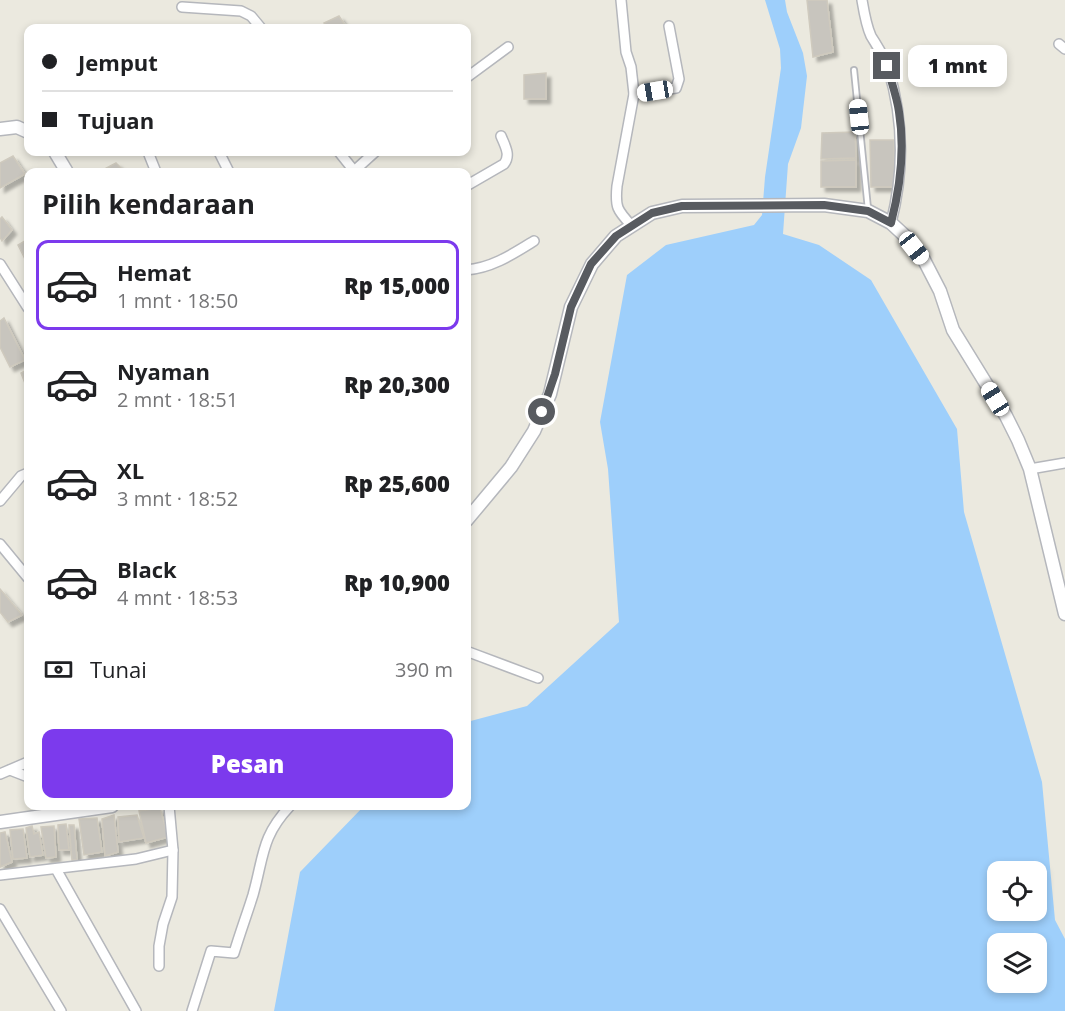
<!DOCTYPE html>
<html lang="id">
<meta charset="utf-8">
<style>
body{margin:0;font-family:"Open Sans",sans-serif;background:#f6f6f6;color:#202124;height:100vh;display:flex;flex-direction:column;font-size:22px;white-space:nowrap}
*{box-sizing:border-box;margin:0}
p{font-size:20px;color:#757577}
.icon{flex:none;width:33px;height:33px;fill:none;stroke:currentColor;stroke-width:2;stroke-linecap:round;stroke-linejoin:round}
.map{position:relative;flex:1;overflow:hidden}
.side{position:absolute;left:24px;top:168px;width:447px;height:642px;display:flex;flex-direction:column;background:#fff;border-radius:12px;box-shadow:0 3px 9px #0003}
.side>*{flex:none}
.hud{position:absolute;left:24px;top:24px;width:447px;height:132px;border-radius:12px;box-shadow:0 3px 9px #0003;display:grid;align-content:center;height:132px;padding:0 18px;background:#fff}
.controls{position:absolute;left:987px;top:861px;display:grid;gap:12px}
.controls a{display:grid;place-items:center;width:60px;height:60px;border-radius:12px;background:#fff;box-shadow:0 3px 9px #0003;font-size:30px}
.end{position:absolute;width:27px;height:27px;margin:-14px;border:8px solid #585b60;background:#fff;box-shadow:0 0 0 3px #fff}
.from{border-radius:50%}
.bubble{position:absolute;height:42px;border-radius:12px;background:#fff;box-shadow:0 3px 9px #0003;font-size:20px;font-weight:800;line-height:42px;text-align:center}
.car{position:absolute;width:18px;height:36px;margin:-18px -9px;border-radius:8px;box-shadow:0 0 4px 2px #0007;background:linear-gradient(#fff 24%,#345 0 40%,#fff 0 76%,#345 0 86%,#fff 0)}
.hud b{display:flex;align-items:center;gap:21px;height:57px;font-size:22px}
.hud b+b{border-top:2px solid #e0e0e0}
.hud i{width:15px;height:15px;background:#202124}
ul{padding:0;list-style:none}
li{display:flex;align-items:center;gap:18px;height:90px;margin:0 12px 9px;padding:0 6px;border:3px solid transparent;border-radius:12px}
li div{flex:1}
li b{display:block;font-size:22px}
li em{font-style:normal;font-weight:800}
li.selected{border-color:#7c3aed}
li>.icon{width:54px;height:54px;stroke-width:1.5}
h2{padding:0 18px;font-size:27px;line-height:72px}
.pay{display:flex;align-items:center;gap:15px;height:66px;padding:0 18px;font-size:22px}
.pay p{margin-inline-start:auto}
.cta{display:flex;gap:12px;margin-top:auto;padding:12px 18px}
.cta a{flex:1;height:69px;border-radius:12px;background:#7c3aed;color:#fff;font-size:24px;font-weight:800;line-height:69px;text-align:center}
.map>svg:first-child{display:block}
.water{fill:#9ecffb;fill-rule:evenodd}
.building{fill:#c8c5be;stroke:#cfcabe;stroke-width:1.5;filter:url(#shadow)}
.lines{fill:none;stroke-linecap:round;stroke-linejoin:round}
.service-casing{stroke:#b5b7bc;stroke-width:8}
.minor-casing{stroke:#b5b7bc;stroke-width:12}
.tertiary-casing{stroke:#b5b7bc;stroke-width:15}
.service{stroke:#fff;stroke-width:4.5}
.minor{stroke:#fff;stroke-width:9}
.tertiary{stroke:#fff;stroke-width:12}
.route{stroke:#585b60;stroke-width:8}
</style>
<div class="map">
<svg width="1065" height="1011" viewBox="0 0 1065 1011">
<defs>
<filter id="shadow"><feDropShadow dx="4.5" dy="4.5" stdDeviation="1.5" flood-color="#0004"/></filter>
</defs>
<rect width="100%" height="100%" fill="#ebe9df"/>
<path class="water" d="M765,0H785L787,12L803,53L807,76L801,128L788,164L783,234L819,245L871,280L957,429L964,512L1042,782L1055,920L1065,939V1011H274L300,872L364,806H466L467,722L527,706L619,622L608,469L600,422L627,275L666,245L754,225L762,215L765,177L781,68L780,49ZM998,872H1036V910H998ZM998,944H1036V982H998Z"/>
<g class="building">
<polygon points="807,0 827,0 833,52 813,57"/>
<polygon points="339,16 347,28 328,28 324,23"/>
<polygon points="546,73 546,99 524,99 524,75"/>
<polygon points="855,132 856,158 821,159 822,133"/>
<polygon points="870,140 894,140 895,187 871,187"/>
<polygon points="13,156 25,174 0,188 0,163"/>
<polygon points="856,160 856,187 821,187 821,161"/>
<polygon points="116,163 125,172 99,172"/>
<polygon points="2,217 12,230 2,241 0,237 0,219"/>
<polygon points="28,239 28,262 27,263 18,245"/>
<polygon points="4,318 25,360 10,367 0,347 0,321"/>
<polygon points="28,369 28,391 21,373"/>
<polygon points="0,589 22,615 8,622 0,612"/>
<polygon points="160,808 168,837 146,843 139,811"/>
<polygon points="114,815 118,852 105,856 102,819"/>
<polygon points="137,815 144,838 119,842 118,817"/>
<polygon points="97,818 102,852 84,855 79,819"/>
<polygon points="66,824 69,850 59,850 58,825"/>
<polygon points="69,825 74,825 77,860 72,860"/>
<polygon points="32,826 34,834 39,832 43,855 30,857 26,828"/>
<polygon points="54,826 56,857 46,858 41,827"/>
<polygon points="23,829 27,858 13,859 10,830"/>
<polygon points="5,832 12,862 0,867 0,833"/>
</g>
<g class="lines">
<defs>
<polyline id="service" points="854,70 868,209"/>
<g id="minor">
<path d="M621,0L626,52L631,67L634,94L617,186C615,207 617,210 631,225"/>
<path d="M862,0C864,12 866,25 871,36C877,46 884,56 888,68C904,120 904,172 891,223"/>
<polyline points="182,7 241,11 251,16 261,28"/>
<polyline points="1059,44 1065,49"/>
<polyline points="466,78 508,47"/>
<polyline points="634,94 676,88 679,79 669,26"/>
<polyline points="148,152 156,172"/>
<polyline points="219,152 229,172"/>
<polyline points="339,152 355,172"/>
<polyline points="354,171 375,152"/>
<path d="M466,186L504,164C511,155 505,146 501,136"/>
<polyline points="0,264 28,308"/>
<path d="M466,270C492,268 513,254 534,241"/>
<polyline points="1030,469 1065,463"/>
<polyline points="0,501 21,476 28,473"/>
<polyline points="0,544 28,578"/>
<polyline points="466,651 538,678"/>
<polyline points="10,770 28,777"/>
<polyline points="0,774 28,762"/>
<polyline points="56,869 136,1011"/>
<polyline points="0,875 136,859 173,850 169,806"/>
<polyline points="0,909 61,1011"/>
<polyline points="159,966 159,946 163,924 172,897 173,850"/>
<path d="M192,1011L211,951L234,953C240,933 247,914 253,895C264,856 261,837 290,806"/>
</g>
<g id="tertiary">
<polyline points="0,129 17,127 28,132"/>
<polyline points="55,152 67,172"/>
<polyline points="466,521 511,467 534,431 550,394 571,307 592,264 616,236 652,213 682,206 824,205 868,211 891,223 904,235 924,260 940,291 953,330 1006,416 1018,440 1030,469 1065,614"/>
<polyline points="0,822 112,806"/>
</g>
</defs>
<use href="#service" class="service-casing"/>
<use href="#minor" class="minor-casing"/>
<use href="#tertiary" class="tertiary-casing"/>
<use href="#service" class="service"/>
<use href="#minor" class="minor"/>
<use href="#tertiary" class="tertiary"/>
</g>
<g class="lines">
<path class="route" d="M542,412L555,374L571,307L591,264L616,236L652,213L682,206L824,205L868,211L891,223C900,188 905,149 899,112C897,97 891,81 887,66"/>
</g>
</svg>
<div class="controls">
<a><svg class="icon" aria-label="locate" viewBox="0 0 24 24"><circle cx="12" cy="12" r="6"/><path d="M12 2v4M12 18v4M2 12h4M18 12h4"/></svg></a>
<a><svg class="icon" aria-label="layers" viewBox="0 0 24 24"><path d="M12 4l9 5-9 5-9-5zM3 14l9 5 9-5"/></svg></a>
</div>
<i class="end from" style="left:542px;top:412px"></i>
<i class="end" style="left:887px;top:66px"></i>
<div class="bubble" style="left:908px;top:45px;width:99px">1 mnt</div>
<i class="car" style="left:655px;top:91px;rotate:261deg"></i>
<i class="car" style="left:859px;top:117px;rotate:354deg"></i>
<i class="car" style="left:914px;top:248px;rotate:142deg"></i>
<i class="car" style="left:995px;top:399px;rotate:328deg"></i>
<div class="hud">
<b><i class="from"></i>Jemput</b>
<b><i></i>Tujuan</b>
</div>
<section class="side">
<h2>Pilih kendaraan</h2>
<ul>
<li class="selected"><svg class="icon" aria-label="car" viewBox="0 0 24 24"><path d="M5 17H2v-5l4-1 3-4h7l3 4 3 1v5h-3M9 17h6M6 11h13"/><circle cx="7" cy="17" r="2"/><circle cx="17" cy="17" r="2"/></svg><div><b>Hemat</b><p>1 mnt · 18:50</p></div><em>Rp 15,000</em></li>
<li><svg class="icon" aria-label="car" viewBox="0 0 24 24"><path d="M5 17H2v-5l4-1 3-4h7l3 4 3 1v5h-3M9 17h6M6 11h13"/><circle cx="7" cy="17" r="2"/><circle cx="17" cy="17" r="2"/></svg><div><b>Nyaman</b><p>2 mnt · 18:51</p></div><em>Rp 20,300</em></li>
<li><svg class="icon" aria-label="car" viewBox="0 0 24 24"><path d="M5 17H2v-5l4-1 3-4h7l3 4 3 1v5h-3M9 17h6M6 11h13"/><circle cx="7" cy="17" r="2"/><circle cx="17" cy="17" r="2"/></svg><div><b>XL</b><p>3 mnt · 18:52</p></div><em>Rp 25,600</em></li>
<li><svg class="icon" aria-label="car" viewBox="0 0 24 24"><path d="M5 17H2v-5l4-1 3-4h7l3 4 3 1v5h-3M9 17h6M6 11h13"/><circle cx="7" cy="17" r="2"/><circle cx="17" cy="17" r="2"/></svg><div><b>Black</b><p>4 mnt · 18:53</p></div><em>Rp 10,900</em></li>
</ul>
<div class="pay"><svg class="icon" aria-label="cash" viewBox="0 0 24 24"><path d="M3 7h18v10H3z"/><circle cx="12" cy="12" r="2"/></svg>Tunai<p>390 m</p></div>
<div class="cta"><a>Pesan</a></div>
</section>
</div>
